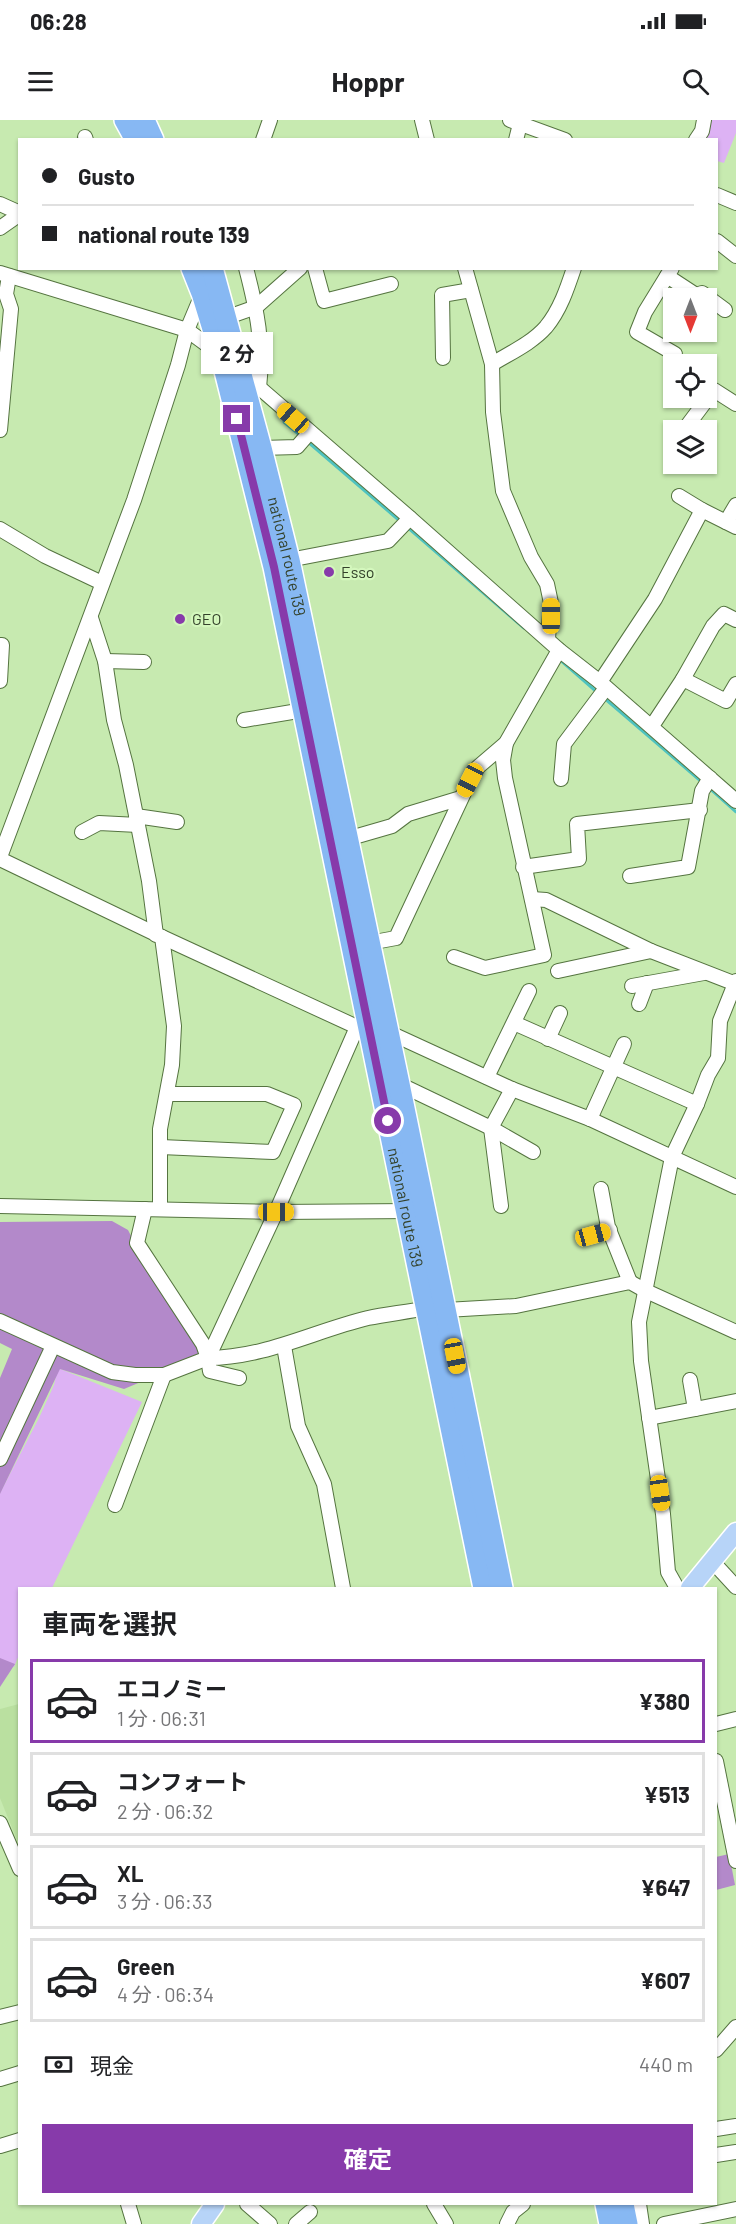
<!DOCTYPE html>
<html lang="ja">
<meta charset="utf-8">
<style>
body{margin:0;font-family:Barlow,"Noto Sans JP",sans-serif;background:#f6f6f6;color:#202124;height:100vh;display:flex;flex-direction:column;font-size:22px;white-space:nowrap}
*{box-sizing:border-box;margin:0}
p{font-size:20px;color:#757577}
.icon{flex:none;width:33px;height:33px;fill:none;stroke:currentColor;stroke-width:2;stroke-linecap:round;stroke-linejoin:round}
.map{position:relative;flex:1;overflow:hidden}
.details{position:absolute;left:18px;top:1467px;width:699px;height:618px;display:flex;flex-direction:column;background:#fff;border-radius:0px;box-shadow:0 2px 4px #0004}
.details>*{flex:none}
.hud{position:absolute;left:18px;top:18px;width:700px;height:132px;border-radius:0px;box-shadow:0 2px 4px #0004;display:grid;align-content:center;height:132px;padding:0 24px;background:#fff}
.needle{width:39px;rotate:180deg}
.fabs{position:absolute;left:663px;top:168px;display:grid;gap:12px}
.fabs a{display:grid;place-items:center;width:54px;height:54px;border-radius:0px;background:#fff;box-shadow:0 2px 4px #0004;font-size:30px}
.end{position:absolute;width:27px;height:27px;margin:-14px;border:8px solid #873aaa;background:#fff;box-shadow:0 0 0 3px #fff}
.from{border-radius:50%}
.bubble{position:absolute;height:42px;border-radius:0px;background:#fff;box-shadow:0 2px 4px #0004;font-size:20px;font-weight:700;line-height:42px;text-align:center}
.car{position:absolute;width:18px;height:36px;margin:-18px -9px;border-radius:8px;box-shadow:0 0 4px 2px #0007;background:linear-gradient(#f5c518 24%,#345 0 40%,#f5c518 0 76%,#345 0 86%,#f5c518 0)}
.hud b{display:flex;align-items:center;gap:21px;height:57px;font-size:22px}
.hud b+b{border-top:2px solid #e0e0e0}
.hud i{width:15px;height:15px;background:#202124}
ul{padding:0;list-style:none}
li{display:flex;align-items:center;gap:18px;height:84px;margin:0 12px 9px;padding:0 12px;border:3px solid #e0e0e0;border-radius:0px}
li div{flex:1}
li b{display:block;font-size:22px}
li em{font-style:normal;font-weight:700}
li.active{border-color:#873aaa}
li>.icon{width:54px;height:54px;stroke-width:1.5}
h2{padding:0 24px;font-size:27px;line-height:72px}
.pay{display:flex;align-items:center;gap:15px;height:66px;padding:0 24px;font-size:22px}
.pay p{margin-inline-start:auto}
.cta{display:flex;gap:12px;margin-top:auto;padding:12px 24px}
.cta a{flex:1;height:69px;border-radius:0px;background:#873aaa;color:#fff;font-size:24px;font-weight:700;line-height:69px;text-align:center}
.status{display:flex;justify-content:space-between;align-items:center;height:42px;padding:0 30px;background:#fff;direction:ltr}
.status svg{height:16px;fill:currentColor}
header{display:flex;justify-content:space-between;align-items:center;height:78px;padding:0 24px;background:#fff;font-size:27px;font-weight:700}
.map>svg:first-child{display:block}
.built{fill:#bae0a0}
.green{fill:#ddb2f4}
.forest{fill:#b389ca}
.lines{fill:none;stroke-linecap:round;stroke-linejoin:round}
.stream{stroke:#4fc3c0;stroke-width:3}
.minor-casing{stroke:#557440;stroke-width:16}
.major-casing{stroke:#fff;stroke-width:21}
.highway-casing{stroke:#fff;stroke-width:24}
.minor{stroke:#fff;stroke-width:14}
.major{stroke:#b7d4f8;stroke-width:18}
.highway{stroke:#87b8f3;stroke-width:21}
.route{stroke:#873aaa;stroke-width:8}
.poi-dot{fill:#873aaa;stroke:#d4f7bd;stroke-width:2}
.labels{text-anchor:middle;stroke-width:4.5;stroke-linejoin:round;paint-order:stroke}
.street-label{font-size:16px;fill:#33412a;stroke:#d4f7bd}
.poi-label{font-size:16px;fill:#33412a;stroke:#d4f7bd;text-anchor:start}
</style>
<div class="status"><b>06:28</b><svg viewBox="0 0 49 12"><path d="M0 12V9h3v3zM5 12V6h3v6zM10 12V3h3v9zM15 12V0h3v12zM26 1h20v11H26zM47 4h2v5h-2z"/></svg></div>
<header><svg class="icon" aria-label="menu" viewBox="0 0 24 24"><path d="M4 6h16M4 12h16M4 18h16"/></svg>Hoppr<svg class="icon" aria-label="search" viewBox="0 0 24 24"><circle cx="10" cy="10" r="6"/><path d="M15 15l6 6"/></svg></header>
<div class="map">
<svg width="736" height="2104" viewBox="0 0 736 2104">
<rect width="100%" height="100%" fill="#c7eab0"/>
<polygon class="built" points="19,1584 20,1584 19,1725 0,1678 0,1589"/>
<g class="green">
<polygon points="711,0 736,0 736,13 724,43 717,41 717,20 702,20"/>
<polygon points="58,1248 142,1282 52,1468 20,1468 19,1535 14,1547 0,1540 0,1373 39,1298 54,1265"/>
</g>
<g class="forest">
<polygon points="112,1101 128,1110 153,1159 205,1235 124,1269 60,1249 0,1374 0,1258 12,1229 0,1223 0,1102"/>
<polygon points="0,1538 15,1544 0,1567"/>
<polygon points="729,1734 735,1765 716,1770 716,1737"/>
</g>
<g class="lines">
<g class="stream">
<polyline points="284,302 301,316"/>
<polyline points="308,322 401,402"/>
<polyline points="406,406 524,508"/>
<polyline points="558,538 598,573"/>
<polyline points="603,577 703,663"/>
<polyline points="708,667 736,692"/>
</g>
<defs>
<g id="minor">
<polyline points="422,0 427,20"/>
<polyline points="510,0 565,20"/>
<polyline points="85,17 86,20"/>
<polyline points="263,20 270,0"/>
<polyline points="516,20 521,0"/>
<polyline points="696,20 702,11 704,0"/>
<polyline points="717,75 736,83"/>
<polyline points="0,84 20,93"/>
<polyline points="0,108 20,94"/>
<polyline points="717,121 736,136"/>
<path d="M246,148C257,190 264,225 259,268"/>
<polyline points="315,148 324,181 391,164"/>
<polyline points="465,148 492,244 493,292 503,371 531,437 547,464 551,483 548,518"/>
<polyline points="672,148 645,192 637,212 675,234"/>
<polyline points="0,153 187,210 221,235"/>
<polyline points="667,156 696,175 702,173 725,190"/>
<polyline points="225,198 256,187 300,148"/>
<polyline points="443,238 442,175 471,170"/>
<path d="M492,244C510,233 532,223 546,207C560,190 567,169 574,148"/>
<polyline points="240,251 410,398 559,530 600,562 736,681"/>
<polyline points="0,310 11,189 6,174 9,156"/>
<polyline points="684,310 714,270 736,284"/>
<polyline points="261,328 297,327 310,312"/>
<polyline points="679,376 702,390 736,407"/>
<polyline points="726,402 736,385"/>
<polyline points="0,409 45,436 102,463"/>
<polyline points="289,440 388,421 410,398"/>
<polyline points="91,498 105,541 114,600 126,645 149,761 156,815"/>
<polyline points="0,525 2,525 0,561"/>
<polyline points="105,541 144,542"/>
<polyline points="683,559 713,506 724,494 736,500"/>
<polyline points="600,562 655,479 702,390"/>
<polyline points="244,600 304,590"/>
<polyline points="652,606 683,559 726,581 736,564"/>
<polyline points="561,659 564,624 606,568"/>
<polyline points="136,696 177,702"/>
<polyline points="82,712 99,703 138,705"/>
<polyline points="347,719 392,706 408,694 461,678"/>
<polyline points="0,737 134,380 178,245 187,210 203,172"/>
<polyline points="0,739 162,817 357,907 369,911 388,912 512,969 590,999 736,1067"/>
<polyline points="523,747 579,739 577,704 700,690"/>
<polyline points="630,756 688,747 702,671 710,658"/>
<polyline points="532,779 546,780 651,831 736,864"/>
<polyline points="369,823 396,818 470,660 478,647 506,623 559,530"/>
<polyline points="454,837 485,848 544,835 505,658 503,640 506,623"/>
<polyline points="558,851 651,831"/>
<polyline points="632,866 704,853"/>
<polyline points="639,884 647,863"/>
<polyline points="514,903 697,984"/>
<polyline points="548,919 560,893"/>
<polyline points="487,957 529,871"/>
<polyline points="399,964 491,1008 533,1032"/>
<polyline points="590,999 624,924"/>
<polyline points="161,1027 273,1032 294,985 267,974 167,974"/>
<polyline points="601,1069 608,1107 630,1162"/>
<polyline points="0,1086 276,1092 413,1091"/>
<polyline points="501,1086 491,1008 512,969"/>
<path d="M145,1089L137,1123L203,1224L208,1238C264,1238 314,1211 368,1198C387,1194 408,1192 427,1188"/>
<polyline points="160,1089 160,1009 172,945 174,906 162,817"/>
<polyline points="593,1115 610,1110"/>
<polyline points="446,1190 516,1186 630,1162 646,1171 736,1212"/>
<polyline points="0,1201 112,1252 135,1255 164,1255 208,1238"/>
<polyline points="284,1226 298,1306 324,1364 343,1468"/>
<polyline points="239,1258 210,1251 208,1238 276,1092 357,907"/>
<polyline points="690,1260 695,1289"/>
<polyline points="649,1298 736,1281"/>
<polyline points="0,1339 53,1226"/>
<polyline points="115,1385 164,1255"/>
<polyline points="712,1441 736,1467"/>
<polyline points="677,1468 668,1452 663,1394 641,1241 639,1202 672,1037 697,984 708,955 718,938 720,901 736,861"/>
<polyline points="716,1604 736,1599"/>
<polyline points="716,1641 736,1741"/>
<polyline points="0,1703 20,1749"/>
<polyline points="0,1897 20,1892"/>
<polyline points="716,1930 736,1907"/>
<polyline points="0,1959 20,1953"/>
<polyline points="716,2009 736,2006"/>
<polyline points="0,2026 20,2020"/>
<polyline points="716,2035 736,2032"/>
<polyline points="128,2084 134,2104"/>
<polyline points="247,2084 270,2104"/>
<polyline points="434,2084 446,2104"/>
<polyline points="639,2084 642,2104"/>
<polyline points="296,2104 310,2092"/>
<polyline points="507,2104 513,2092 523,2084"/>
<polyline points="664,2104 736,2089"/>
</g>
<g id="major">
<polyline points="690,1468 736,1412"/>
<polyline points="201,2104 215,2084"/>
</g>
<g id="highway">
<polyline points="125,0 136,20"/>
<polyline points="144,0 153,20"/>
<path id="s1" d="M192,148L202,173L221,235L274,447L484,1468"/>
<path id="s2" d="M212,148L261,328L289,440L399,964L502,1468"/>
<polyline points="606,2084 610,2104"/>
<polyline points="623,2084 627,2104"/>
</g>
</defs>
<use href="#minor" class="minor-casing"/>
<use href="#major" class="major-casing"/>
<use href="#highway" class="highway-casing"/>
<use href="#minor" class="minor"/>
<use href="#major" class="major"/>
<use href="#highway" class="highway"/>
</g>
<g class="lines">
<polyline class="route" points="237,299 274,447 388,1001"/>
</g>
<g class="poi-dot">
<circle cx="329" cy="452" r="6"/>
<circle cx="180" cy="499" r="6"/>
</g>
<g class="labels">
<g class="street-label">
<text dy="6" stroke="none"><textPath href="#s2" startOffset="298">national route 139</textPath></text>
<text dy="6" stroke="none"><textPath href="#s1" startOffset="964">national route 139</textPath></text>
</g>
<g class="poi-label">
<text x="341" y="458">Esso</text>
<text x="192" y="505">GEO</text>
</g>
</g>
</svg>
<div class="fabs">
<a><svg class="needle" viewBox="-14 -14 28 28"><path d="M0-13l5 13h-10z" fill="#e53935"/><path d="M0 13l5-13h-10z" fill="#757577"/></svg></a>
<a><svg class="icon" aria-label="locate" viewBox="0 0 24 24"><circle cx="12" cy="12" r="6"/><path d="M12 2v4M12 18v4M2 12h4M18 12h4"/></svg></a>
<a><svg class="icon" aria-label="layers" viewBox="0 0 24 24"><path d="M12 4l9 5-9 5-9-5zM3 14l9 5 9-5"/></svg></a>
</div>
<i class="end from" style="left:388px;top:1001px"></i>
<i class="end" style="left:237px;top:299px"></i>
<div class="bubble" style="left:201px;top:212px;width:72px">2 分</div>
<i class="car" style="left:293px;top:298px;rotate:311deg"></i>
<i class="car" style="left:551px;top:496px;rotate:0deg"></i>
<i class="car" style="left:470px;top:660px;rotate:207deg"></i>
<i class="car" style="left:276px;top:1092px;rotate:90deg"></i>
<i class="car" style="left:593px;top:1115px;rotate:75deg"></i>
<i class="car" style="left:455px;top:1236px;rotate:169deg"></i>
<i class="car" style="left:660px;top:1373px;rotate:172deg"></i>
<div class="hud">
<b><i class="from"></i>Gusto</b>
<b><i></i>national route 139</b>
</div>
<section class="details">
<h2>車両を選択</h2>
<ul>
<li class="active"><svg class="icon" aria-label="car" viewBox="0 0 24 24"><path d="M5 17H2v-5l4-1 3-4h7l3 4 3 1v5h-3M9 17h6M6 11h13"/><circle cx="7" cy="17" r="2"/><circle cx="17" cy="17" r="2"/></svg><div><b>エコノミー</b><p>1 分 · 06:31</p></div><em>¥380</em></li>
<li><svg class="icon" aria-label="car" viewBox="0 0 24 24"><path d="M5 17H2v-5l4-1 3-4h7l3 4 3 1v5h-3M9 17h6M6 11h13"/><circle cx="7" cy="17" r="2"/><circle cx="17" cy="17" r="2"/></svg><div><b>コンフォート</b><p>2 分 · 06:32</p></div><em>¥513</em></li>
<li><svg class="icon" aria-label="car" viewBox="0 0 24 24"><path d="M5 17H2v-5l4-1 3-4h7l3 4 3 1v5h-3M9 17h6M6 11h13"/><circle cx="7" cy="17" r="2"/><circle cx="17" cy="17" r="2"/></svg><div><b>XL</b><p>3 分 · 06:33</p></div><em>¥647</em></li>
<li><svg class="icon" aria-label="car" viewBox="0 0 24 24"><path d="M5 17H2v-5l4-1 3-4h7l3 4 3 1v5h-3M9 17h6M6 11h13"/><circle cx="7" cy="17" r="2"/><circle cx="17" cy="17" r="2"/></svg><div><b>Green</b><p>4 分 · 06:34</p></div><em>¥607</em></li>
</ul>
<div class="pay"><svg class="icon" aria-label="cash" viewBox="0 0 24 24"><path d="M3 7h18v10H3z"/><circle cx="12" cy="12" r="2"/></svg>現金<p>440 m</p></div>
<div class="cta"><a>確定</a></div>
</section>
</div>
